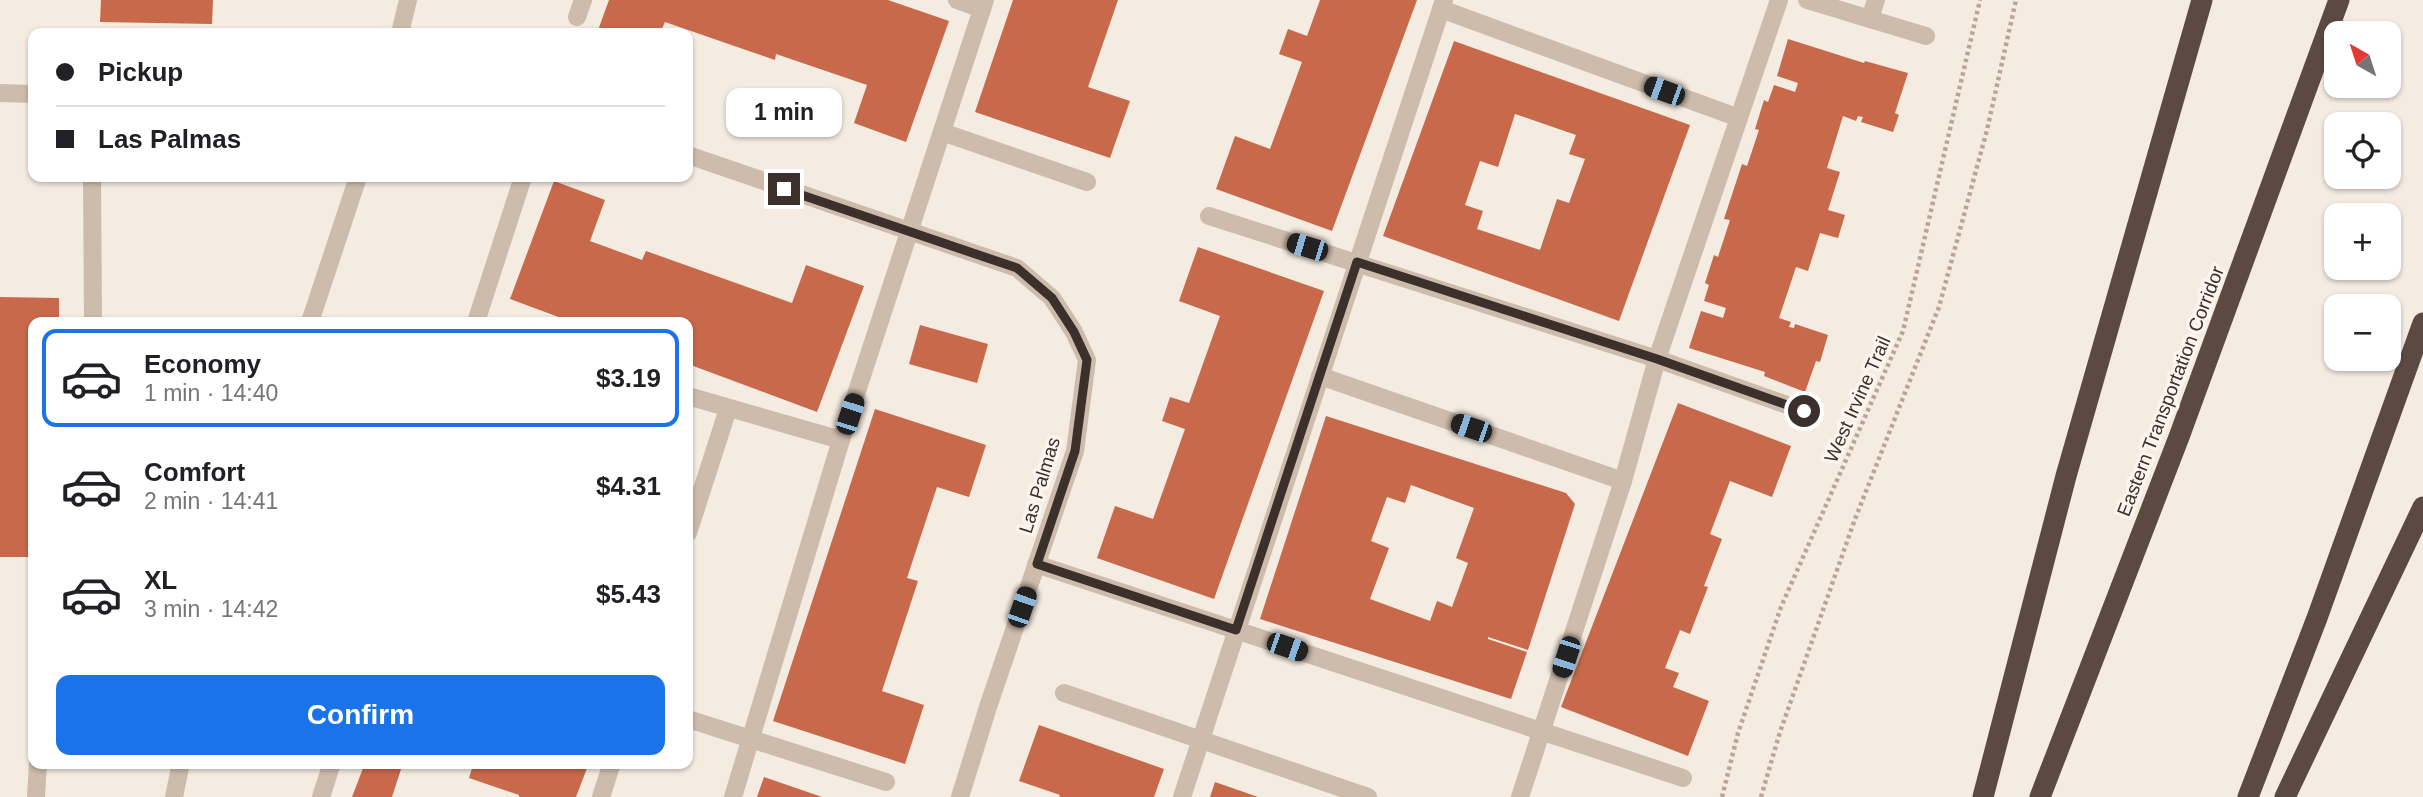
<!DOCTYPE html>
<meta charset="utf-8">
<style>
body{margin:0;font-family:Helvetica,sans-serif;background:#f2f2f2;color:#202124;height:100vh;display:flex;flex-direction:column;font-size:26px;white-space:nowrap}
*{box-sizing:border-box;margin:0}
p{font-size:23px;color:#757577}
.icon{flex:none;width:38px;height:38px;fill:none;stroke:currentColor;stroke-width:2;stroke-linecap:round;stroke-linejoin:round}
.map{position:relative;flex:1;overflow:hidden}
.panel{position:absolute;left:28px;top:317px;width:665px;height:452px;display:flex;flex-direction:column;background:#fff;border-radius:14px;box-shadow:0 2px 5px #0004}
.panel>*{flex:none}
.hud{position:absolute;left:28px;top:28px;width:665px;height:154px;border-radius:14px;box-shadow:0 2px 5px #0004;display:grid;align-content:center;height:154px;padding:0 28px;background:#fff}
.needle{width:46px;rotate:321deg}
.buttons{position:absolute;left:2324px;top:21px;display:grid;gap:14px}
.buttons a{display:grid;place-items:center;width:77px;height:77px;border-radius:14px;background:#fff;box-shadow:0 2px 5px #0004;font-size:35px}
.end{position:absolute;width:32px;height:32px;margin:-16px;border:9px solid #3b302b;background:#fff;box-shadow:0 0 0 4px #fff}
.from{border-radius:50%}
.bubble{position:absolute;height:49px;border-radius:14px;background:#fff;box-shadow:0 2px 5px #0004;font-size:23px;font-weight:600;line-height:49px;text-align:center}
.car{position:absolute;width:21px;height:42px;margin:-21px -10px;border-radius:9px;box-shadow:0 0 5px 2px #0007;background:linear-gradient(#222 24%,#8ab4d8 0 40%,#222 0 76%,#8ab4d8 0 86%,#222 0)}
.hud b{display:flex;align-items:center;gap:24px;height:66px;font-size:26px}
.hud b+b{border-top:2px solid #e0e0e0}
.hud i{width:18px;height:18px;background:#202124}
ul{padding:12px 0 0;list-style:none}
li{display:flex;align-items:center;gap:21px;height:98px;margin:0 14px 10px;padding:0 14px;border:4px solid transparent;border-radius:14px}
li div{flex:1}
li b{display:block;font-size:26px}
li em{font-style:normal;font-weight:600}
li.on{border-color:#1a73e8}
li>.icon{width:63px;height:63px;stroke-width:1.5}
.cta{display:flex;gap:14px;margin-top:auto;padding:14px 28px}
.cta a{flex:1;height:80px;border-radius:14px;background:#1a73e8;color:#fff;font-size:28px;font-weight:600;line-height:80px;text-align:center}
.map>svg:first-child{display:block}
.building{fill:#c8694b;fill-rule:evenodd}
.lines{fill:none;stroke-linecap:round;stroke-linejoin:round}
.path{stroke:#b9a596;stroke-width:4.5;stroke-dasharray:3.5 3.5;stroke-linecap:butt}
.service{stroke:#cdbbac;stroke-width:18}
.minor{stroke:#cdbbac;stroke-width:18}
.tertiary{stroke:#cdbbac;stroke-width:18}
.motorway{stroke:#5c4a42;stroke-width:21}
.route{stroke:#3b302b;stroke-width:9}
.labels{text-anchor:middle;stroke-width:7;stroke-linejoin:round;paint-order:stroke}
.street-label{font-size:19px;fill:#3b302b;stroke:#fbf5ee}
</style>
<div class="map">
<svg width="2423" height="797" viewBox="0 0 2423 797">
<rect width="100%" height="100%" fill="#f4ebe1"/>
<g class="building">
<polygon points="101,0 213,0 212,24 100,22"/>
<polygon points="609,0 888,0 949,21 906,142 854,123 867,85 776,54 775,60 665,22 660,33 597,33"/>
<polygon points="1013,0 1118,0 1088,87 1130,101 1110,158 975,112"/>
<polygon points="1320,0 1417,0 1332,231 1216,189 1235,136 1270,149 1302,62 1279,54 1288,29 1307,36"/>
<polygon points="1788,39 1864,63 1865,61 1908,73 1895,113 1899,115 1893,132 1861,122 1863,117 1858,116 1856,121 1843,116 1827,168 1840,172 1828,210 1845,215 1838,238 1820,233 1808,271 1796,267 1779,318 1791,322 1789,327 1794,328 1795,324 1828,335 1820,362 1816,361 1805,392 1764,376 1765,372 1689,348 1701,311 1723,318 1726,308 1704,301 1709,285 1705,283 1714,255 1718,257 1730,220 1724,219 1742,164 1747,166 1759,130 1755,129 1764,100 1768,102 1774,85 1795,92 1798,83 1777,76"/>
<path d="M1454,41L1690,125L1619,321L1383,236ZM1515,114L1576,135L1569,154L1585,159L1569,203L1557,199L1540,250L1477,229L1483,211L1465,205L1480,161L1498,167Z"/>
<polygon points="554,181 605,200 590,241 642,260 646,251 792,303 806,265 864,286 817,412 688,364 688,322 572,322 510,299"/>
<polygon points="1198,247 1324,291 1214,599 1097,558 1115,506 1153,519 1185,429 1162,421 1170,397 1189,403 1220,316 1179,301"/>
<polygon points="0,297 59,298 59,322 33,322 33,557 0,557"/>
<polygon points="920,325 988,344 977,383 909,364"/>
<polygon points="1678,403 1791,446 1772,497 1730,481 1710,534 1722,539 1704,586 1708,587 1690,634 1680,630 1665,668 1679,673 1673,687 1709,701 1688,756 1561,707"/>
<polygon points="875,409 986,445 969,497 937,487 907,578 918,581 882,691 924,705 905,764 773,721"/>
<path d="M1326,416L1566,493L1575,504L1528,650L1488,637V639L1527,652L1511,699L1260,619ZM1411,485L1474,508L1456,558L1468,563L1452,607L1437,601L1430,621L1370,599L1389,548L1371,541L1387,497L1405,503Z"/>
<polygon points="1039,725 1164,769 1154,797 1059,797 1060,795 1019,781"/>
<polygon points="365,763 403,763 392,797 352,797"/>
<polygon points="468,763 589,763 576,797 519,797 519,795 469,778 473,765"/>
<polygon points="764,777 822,797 757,797"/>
<polygon points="1215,782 1258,797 1210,797"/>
</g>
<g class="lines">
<g class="path">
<polyline points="1722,797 1738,733 1781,607 1903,331 1980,0"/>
<polyline points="1761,797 1780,732 1855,519 1939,307 1987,130 2016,0"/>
</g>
<g class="service">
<polyline points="957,0 982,9"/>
<polyline points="1807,0 1926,36"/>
<polyline points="1441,9 1739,118"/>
<polyline points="577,17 583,0"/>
<polyline points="1870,19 1876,0"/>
<polyline points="0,93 33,94"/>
<polyline points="942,132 1087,182"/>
<polyline points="92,177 93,322"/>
<polyline points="1209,216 1657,359 1804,411"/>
<polyline points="476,322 523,177"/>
<polyline points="1320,376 1623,481"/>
<polyline points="688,533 728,409"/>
<polyline points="1036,564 1683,778"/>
<polyline points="1064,693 1368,797"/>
<polyline points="688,719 886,782"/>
<polyline points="36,797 38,763"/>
<polyline points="321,797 332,763"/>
<polyline points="601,797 612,763"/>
<polyline points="1182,797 1444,0"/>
<polyline points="1520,797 1623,481 1657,359 1779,0"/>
</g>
<g class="minor">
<polyline points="688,155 1017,268 1052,298 1074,332 1087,360 1075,451 988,707 960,797"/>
<polyline points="688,396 841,440"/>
<polyline points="733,797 841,440 985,0"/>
</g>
<g class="tertiary">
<polyline points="400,33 408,0"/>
<polyline points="310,322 358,177"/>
<polyline points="174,797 181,763"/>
</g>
<g class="motorway">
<polyline points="1983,797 2066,476 2202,0"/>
<polyline points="2040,797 2179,437 2339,0"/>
<polyline points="2248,797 2317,618 2423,323"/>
<polyline points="2285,797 2423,507"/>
</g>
</g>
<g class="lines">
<polyline class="route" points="784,189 1017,268 1052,298 1074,332 1087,360 1075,451 1037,564 1236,630 1357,262 1657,359 1804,411"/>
</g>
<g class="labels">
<g class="street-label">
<text transform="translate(2170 391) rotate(-69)" y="7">Eastern Transportation Corridor</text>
<text transform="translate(1857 399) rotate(-66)" y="7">West Irvine Trail</text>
<text transform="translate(1039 485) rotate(-73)" y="7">Las Palmas</text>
</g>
</g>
</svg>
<div class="buttons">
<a><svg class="needle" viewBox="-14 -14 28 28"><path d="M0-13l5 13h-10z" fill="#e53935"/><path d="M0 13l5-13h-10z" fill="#757577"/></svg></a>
<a><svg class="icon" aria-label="locate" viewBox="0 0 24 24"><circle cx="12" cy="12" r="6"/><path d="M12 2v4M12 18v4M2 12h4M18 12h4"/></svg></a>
<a>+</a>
<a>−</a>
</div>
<i class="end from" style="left:1804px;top:411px"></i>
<i class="end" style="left:784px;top:189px"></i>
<div class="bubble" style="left:726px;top:88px;width:116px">1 min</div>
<i class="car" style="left:1664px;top:91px;rotate:290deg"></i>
<i class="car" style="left:1307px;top:247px;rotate:287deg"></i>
<i class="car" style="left:850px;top:414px;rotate:18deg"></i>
<i class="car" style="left:1471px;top:428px;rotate:289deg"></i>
<i class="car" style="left:1022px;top:607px;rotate:19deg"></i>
<i class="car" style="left:1287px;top:647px;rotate:109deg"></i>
<i class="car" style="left:1566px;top:657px;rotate:198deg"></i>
<div class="hud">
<b><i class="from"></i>Pickup</b>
<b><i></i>Las Palmas</b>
</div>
<section class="panel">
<ul>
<li class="on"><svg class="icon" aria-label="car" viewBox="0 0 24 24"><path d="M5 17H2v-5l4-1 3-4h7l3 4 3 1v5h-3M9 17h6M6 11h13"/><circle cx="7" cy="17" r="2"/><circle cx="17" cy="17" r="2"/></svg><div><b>Economy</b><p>1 min · 14:40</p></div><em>$3.19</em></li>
<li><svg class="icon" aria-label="car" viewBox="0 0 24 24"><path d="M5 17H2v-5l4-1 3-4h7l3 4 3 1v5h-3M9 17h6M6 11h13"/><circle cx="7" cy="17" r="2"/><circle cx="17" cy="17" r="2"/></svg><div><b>Comfort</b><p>2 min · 14:41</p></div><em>$4.31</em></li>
<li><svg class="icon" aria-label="car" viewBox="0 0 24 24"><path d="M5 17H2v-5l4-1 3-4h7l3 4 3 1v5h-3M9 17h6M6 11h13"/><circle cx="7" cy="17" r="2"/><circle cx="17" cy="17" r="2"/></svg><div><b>XL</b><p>3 min · 14:42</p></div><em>$5.43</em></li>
</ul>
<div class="cta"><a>Confirm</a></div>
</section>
</div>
